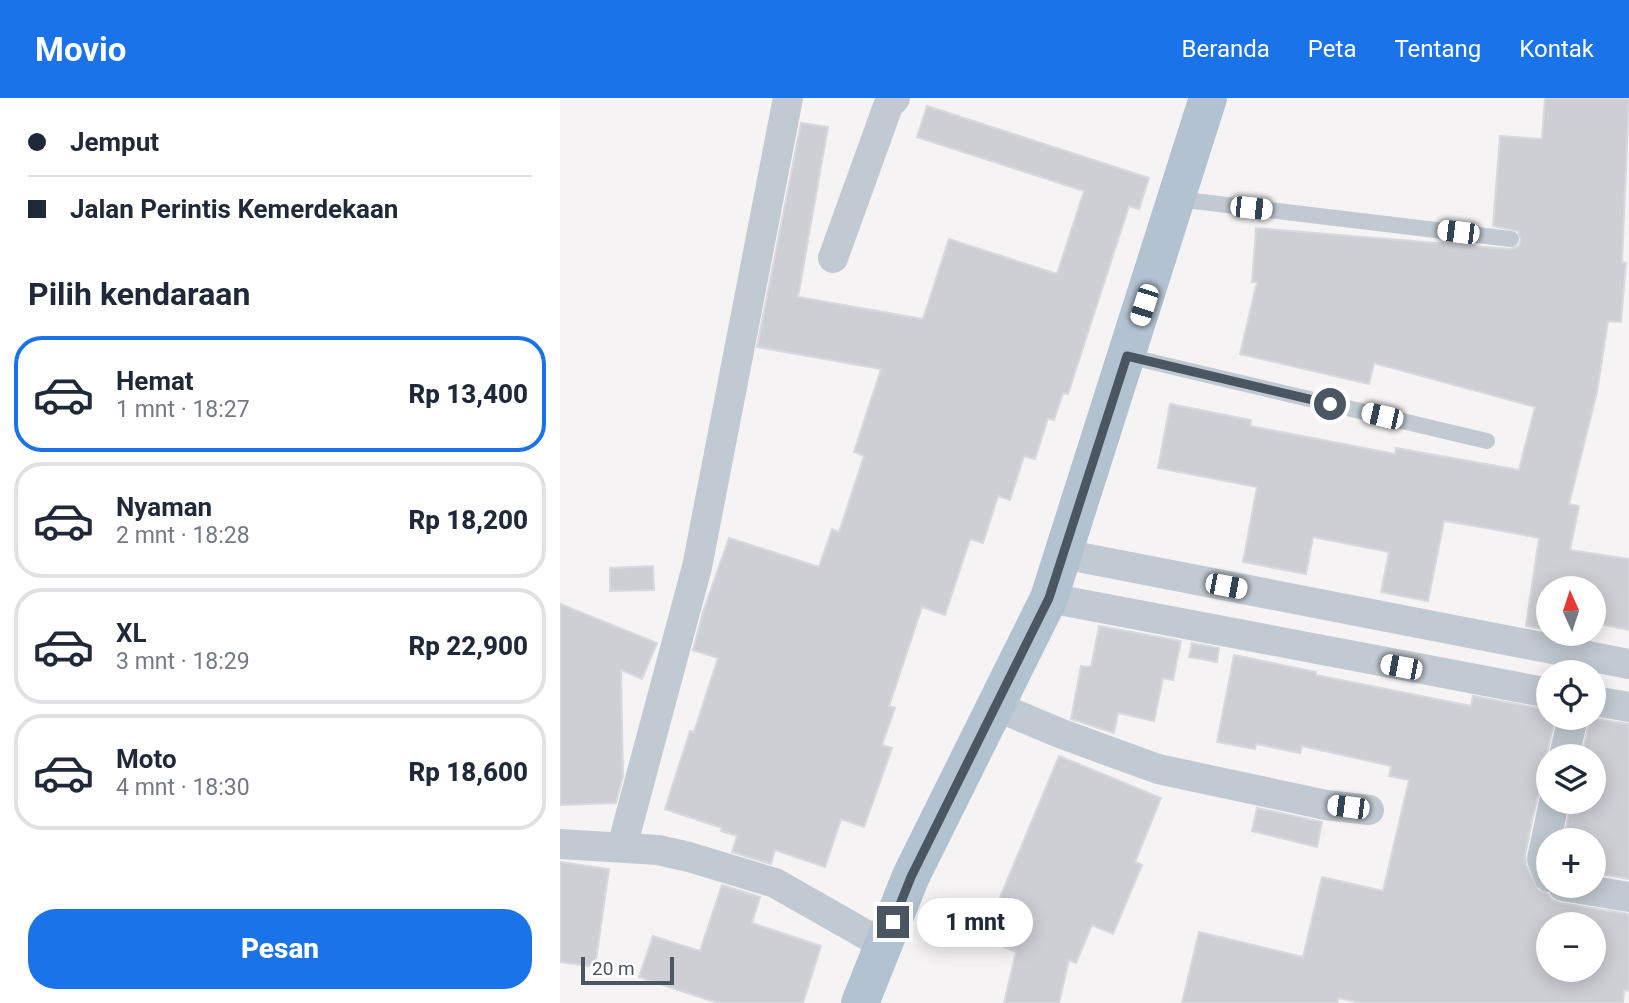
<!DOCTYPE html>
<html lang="id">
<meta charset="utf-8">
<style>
body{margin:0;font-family:Roboto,sans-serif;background:#f2f2f3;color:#1f2937;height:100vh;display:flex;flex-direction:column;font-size:26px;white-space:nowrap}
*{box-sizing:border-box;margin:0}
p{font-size:23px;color:#747a83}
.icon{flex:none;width:38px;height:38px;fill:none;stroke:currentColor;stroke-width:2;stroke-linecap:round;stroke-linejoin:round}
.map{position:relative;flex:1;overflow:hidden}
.side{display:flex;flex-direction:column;background:#fff;width:560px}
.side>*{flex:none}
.guide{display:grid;align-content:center;height:154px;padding:0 28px;background:#fff}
.needle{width:46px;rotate:357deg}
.fabs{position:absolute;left:976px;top:478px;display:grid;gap:14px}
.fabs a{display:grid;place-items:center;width:70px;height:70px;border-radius:50%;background:#fff;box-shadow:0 4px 18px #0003;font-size:35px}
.scale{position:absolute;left:21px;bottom:18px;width:93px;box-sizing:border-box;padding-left:7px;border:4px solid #4a5661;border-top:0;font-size:19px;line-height:24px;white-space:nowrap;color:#4a5661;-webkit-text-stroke:5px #fff;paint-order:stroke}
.end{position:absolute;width:32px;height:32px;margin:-16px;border:9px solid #4a5661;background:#fff;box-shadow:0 0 0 4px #fff}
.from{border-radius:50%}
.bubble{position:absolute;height:49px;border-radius:24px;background:#fff;box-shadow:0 4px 18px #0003;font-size:23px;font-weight:800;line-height:49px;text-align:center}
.car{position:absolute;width:21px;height:42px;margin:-21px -10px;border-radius:9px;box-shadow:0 0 5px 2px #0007;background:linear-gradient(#fff 24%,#345 0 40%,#fff 0 76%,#345 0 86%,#fff 0)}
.guide b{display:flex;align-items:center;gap:24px;height:66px;font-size:26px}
.guide b+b{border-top:2px solid #e0e1e3}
.guide i{width:18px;height:18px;background:#1f2937}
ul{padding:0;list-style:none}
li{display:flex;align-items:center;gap:21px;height:116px;margin:0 14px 10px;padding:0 14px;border:4px solid #e0e1e3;border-radius:28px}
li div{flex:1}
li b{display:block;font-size:26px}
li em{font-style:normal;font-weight:800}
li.current{border-color:#1a73e8}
li>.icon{width:63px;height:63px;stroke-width:1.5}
h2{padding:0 28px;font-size:32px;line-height:84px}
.action{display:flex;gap:14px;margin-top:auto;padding:14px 28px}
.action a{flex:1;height:80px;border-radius:28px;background:#1a73e8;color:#fff;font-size:28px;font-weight:800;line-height:80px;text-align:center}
header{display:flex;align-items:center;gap:42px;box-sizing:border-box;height:98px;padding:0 35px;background:#1a73e8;color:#fff}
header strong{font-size:33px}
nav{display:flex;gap:38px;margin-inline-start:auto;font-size:24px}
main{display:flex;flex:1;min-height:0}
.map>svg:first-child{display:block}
.building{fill:#cdcfd5;stroke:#d7d9de;stroke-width:2;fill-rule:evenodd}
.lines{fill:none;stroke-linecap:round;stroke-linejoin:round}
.service{stroke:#c1cad2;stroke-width:16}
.minor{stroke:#c1cad2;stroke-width:30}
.primary{stroke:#b3c2d1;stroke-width:38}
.route{stroke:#4a5661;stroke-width:9}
</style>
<header>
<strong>Movio</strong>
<nav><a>Beranda</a><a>Peta</a><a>Tentang</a><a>Kontak</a></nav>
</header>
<main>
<section class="side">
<div class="guide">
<b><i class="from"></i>Jemput</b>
<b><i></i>Jalan Perintis Kemerdekaan</b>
</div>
<h2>Pilih kendaraan</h2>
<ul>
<li class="current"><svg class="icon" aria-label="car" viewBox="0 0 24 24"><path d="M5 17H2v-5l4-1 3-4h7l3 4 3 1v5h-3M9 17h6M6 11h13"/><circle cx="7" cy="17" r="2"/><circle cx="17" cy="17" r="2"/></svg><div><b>Hemat</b><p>1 mnt · 18:27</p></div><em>Rp 13,400</em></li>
<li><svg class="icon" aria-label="car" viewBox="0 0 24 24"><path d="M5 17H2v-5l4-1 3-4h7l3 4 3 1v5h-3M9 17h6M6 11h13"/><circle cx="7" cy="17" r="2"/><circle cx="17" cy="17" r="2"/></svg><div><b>Nyaman</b><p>2 mnt · 18:28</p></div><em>Rp 18,200</em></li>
<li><svg class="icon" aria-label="car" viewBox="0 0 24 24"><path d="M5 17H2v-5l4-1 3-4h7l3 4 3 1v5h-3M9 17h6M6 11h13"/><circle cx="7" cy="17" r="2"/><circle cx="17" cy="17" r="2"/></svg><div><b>XL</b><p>3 mnt · 18:29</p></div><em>Rp 22,900</em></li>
<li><svg class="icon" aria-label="car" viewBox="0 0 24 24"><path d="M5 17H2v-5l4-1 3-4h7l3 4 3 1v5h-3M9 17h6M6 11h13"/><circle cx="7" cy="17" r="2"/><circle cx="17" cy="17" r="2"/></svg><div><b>Moto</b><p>4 mnt · 18:30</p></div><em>Rp 18,600</em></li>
</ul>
<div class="action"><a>Pesan</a></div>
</section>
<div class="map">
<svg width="1069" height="905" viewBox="0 0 1069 905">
<rect width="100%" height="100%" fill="#f5f3f3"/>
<g class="building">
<polygon points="985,0 1069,0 1062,164 1066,165 1061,224 1048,223 1037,294 1009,406 1019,408 1010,452 1069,461 1069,532 1034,525 1034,490 989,490 989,532 966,528 979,440 926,430 884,423 868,503 821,494 829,454 753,439 746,476 683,464 697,389 598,370 610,306 691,322 690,328 835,356 836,350 959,372 975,309 814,265 809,286 680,256 697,184 692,184 696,130 950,151 959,148 961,142 958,133 933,128 940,38 982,41"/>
<polygon points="367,8 589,80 579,111 569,108 508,296 503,295 494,322 488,320 475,361 464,358 450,402 438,398 423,445 410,441 385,517 362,509 329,608 335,610 322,647 332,650 304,729 281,721 265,769 215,752 211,766 172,754 177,738 161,733 162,730 105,711 130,633 134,634 158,560 133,552 143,514 169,440 259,469 272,431 279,434 304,358 294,354 321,271 197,249 241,25 268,29 238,199 363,221 389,141 497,176 524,93 357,39"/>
<polygon points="93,468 94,492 50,493 50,470"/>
<polygon points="0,506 97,545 82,581 61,572 63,678 56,705 0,707"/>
<polygon points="539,528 621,543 613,582 603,580 594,623 558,615 554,635 511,621 521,568 531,569"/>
<polygon points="632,545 659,550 657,564 629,559"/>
<path d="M674,557L756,574V577L911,608L913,598L989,612V620H995L987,655L989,687L981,692L977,700L965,757L966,767L978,792L988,796L992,802L1000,805L1069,816V893L1064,892L1063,905H800L779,900L777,905H622L639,834L743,859L762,779L823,793L849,682L829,678L831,668L742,648L740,655L696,646L695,651L657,644ZM989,826H1034V872H989Z"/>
<polygon points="1030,620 1069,626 1069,781 1034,775 1034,742 1004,742 1011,704 1034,704 1034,658 1022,658"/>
<polygon points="499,658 601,700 575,764 582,767 553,836 532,827 516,865 509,862 499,905 444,905 456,854 423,840"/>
<polygon points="697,710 762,724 757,749 692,733"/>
<polygon points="0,764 49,771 35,869 0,864"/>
<polygon points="162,787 200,799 192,825 261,848 243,905 158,905 79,879 93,838 140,853"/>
</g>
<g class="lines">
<g class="service">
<polyline points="617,101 951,141"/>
<polyline points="567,258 927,343"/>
</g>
<g class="minor">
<polyline points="273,160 328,8 335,0"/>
<polyline points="503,456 1069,566"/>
<polyline points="489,500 989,595"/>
<polyline points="1034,603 1069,609"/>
<polyline points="435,608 502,636 598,671 766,707 809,712"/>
<polyline points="1004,658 1013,620"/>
<polyline points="0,746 98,752 129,759 215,785 324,847"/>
<polyline points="62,749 137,469 228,0"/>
<polyline points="989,779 982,761 994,704"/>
<polyline points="1003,788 1069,799"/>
</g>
<polyline class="primary" points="300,905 351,778 489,500 648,0"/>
</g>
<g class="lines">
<polyline class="route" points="333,824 351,779 489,500 567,258 770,306"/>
</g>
</svg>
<div class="fabs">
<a><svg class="needle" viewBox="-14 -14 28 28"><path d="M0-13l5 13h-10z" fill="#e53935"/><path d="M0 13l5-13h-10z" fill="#747a83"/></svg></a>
<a><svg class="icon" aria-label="locate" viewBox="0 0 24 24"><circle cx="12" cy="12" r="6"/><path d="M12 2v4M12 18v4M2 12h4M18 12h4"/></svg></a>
<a><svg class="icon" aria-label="layers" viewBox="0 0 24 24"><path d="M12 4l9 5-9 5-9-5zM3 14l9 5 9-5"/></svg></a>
<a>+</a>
<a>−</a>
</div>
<div class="scale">20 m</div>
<i class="end from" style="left:770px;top:306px"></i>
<i class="end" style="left:333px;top:824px"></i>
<div class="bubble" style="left:357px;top:800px;width:116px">1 mnt</div>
<i class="car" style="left:691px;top:110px;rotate:96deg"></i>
<i class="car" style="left:898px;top:134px;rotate:277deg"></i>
<i class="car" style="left:584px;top:207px;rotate:198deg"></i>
<i class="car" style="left:822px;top:318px;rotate:283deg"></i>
<i class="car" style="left:666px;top:488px;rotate:101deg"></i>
<i class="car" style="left:841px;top:569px;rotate:281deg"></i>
<i class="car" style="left:788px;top:709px;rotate:277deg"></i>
</div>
</main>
